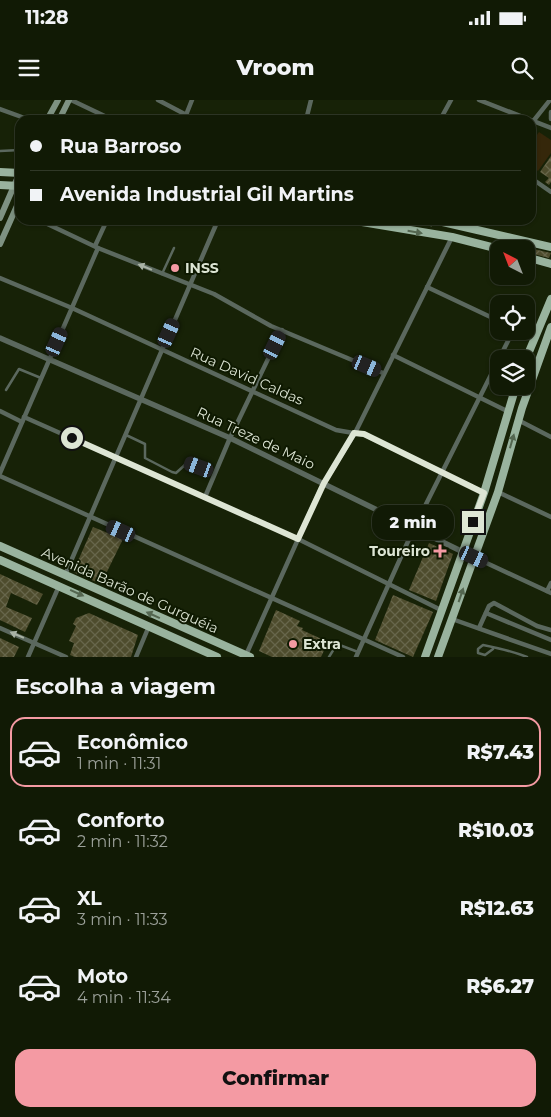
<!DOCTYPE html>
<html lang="pt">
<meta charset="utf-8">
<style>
body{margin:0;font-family:Montserrat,sans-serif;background:#1e2713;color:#f1f3f6;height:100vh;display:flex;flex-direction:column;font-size:19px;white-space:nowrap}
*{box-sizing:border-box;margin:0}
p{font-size:16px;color:#9ca19a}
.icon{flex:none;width:28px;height:28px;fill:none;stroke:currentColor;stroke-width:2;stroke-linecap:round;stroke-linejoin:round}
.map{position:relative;height:557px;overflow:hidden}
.details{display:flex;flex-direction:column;background:#111a05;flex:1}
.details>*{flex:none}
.banner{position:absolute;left:15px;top:15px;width:521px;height:110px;border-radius:15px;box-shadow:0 1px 4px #0004,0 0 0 1px #303827;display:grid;align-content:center;height:110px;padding:0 15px;background:#111a05}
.needle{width:32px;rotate:318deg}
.fabs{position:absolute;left:490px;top:140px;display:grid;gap:10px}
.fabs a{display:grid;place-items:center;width:45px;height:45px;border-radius:10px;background:#111a05;box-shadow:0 1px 4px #0004,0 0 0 1px #303827;font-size:25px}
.end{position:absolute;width:22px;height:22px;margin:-11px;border:6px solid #dde5d4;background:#111;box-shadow:0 0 0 2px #111}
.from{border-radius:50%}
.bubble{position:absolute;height:35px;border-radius:15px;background:#111a05;box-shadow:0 1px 4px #0004,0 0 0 1px #303827;font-size:16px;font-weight:800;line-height:35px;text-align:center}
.car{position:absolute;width:15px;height:30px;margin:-15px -8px;border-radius:6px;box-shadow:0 0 4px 1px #0007;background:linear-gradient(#222 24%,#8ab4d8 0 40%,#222 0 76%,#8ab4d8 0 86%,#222 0)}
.banner b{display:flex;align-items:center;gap:18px;height:48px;font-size:19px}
.banner b+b{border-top:1px solid #303827}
.banner i{width:12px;height:12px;background:#f1f3f6}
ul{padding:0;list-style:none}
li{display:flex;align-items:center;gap:15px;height:70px;margin:0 10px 8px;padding:0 5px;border:2px solid transparent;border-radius:15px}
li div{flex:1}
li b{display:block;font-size:19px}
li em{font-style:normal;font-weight:800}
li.selected{border-color:#f49aa3}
li>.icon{width:45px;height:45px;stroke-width:1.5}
h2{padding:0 15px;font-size:22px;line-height:60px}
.cta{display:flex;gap:10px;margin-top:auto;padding:10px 15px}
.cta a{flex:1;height:58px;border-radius:15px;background:#f49aa3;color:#111;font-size:20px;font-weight:800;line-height:58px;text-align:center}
.status{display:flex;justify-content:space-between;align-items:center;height:35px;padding:0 25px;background:#111a05;direction:ltr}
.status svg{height:14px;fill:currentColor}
header{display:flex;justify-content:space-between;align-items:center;height:65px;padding:0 15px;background:#111a05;font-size:22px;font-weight:800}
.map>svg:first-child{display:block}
.pitch{fill:#35270a}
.building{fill:url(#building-cross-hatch)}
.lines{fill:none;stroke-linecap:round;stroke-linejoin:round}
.path{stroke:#606a53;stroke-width:1;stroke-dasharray:2.5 4;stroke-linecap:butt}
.service{stroke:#5b685e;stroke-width:2.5}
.minor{stroke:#5b685e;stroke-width:4.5}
.tertiary{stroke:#5b685e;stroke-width:5.5}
.secondary{stroke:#7e9282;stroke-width:6}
.primary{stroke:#99b39e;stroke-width:8}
.oneway{fill:#546650}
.oneway2{fill:#a9b3a5}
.route{stroke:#dde5d4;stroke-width:6}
.poi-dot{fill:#f49aa3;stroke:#0e1901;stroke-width:2}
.labels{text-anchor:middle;stroke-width:4;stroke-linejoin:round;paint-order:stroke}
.poi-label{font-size:14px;font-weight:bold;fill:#dde5d4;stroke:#0e1901;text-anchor:start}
.street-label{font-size:14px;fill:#dde5d4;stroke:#0e1901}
</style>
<div class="status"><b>11:28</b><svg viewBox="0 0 49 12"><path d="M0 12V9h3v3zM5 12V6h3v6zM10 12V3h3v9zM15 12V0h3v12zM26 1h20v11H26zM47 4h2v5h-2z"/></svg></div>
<header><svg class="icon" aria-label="menu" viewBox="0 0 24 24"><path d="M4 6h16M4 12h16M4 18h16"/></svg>Vroom<svg class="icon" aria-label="search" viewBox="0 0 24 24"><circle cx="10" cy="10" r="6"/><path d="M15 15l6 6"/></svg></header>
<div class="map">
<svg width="551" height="557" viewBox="0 0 551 557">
<defs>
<pattern id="building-cross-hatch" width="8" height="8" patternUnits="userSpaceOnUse" patternTransform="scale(1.25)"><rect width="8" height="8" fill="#4e4c2d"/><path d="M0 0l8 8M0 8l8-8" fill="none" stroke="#67664b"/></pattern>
</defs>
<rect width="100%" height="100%" fill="#172207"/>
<polygon class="pitch" points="539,32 551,40 551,53 538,71 531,66 531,43"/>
<g class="building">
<polygon points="551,56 551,82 549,85 545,82 549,78 540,72"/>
<polygon points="516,145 551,153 549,158 526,152 526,149 515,149"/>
<polygon points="93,427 123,439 101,484 73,472"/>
<polygon points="429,443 453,454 436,501 409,490"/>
<polygon points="0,474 43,494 37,505 11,493 6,507 32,518 25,532 0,520"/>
<polygon points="393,495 433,512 413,557 375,540"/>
<polygon points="276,510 300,521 297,526 303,528 302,530 328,542 321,557 272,557 259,551"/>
<polygon points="89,513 138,535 131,557 75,557 70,555 74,543 69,541 76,526 73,524 76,518"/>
<polygon points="0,538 19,547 14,557 0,557"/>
</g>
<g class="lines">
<polyline class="path" points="398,120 432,126"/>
<g class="service">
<polyline points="0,51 20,50"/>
<polyline points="162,174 174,148"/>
<polyline points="6,290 19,269 41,278"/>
<polyline points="126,335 145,344 145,358 172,372 176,373 187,363 199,367"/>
<path d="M493,549L485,555L478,553V549L483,545C498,548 512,551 527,557"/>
<polyline points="329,557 337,544 358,552"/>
</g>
<g class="minor">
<polyline points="71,0 113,20"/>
<polyline points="158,0 196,20"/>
<polyline points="479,0 551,28"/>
<polyline points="0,9 30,20"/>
<polyline points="551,12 551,19"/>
<polyline points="186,15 192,0"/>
<polyline points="306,20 311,0"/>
<polyline points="440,20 451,0"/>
<polyline points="531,24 550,0"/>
<polyline points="531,78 551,92"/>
<polyline points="39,120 98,148 214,194 271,226 383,273"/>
<polyline points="95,146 107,120"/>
<polyline points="0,178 72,208 336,330 365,335 484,393"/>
<polyline points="427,187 499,221"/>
<polyline points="520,231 533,238"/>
<polyline points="393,255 507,311"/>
<polyline points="0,311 22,322"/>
<polyline points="24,317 298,439 441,510"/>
<polyline points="518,320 551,337"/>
<polyline points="0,373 98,148"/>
<polyline points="0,376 403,557"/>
<polyline points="498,392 551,417"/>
<polyline points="205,397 230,338 282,230"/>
<polyline points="463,452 551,493"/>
<polyline points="65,475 218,120"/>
<polyline points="547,491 551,483"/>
<polyline points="486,513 551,540"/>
<polyline points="452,519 551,554"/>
<polyline points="0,528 66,557"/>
<polyline points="479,528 489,506 494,503 537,526 551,530"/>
<polyline points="246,555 321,388 355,333 452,137"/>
<polyline points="28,557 59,486"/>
<polyline points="136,557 149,526"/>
<polyline points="356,557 414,428 513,231"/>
</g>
<polyline class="tertiary" points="0,238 230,338 463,452"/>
<g class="secondary">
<polyline points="47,20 58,0"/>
<polyline points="59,20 69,0"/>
<polyline points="0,118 20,72"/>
<polyline points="0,144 20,99"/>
</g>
<g class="primary">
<polyline points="0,72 20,73"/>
<polyline points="0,85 20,86"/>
<polyline points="350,120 452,137 499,149"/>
<polyline points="434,120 551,147"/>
<polyline points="526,157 551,164"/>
<polyline points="526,259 551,199"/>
<polyline points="0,446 250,557"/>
<polyline points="0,460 217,557"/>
<polyline points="425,557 484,393 516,286"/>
<polyline points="438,557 498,392 522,308 551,227"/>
</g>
</g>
<defs><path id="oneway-solid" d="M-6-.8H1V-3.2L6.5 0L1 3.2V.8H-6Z" transform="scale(1.25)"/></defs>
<g class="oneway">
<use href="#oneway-solid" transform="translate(415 132) rotate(10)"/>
<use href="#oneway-solid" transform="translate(512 341) rotate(-74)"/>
<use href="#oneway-solid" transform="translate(77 493) rotate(24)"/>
<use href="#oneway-solid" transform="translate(461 495) rotate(-71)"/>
<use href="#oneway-solid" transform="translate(153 515) rotate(-156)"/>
</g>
<g class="oneway2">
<use href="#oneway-solid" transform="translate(145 167) rotate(-158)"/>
<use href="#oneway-solid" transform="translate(17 535) rotate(-157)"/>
</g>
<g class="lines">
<polyline class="route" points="72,338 298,439 324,383 354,333 364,334 484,393 473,422"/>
</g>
<g class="poi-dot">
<circle cx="175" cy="168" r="5"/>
<path d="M437.5 443.5h5v5h5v5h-5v5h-5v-5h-5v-5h5z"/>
<circle cx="293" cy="544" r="5"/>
</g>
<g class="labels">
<g class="poi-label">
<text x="185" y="173">INSS</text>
<text x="430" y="456" text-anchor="end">Toureiro</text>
<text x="303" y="549">Extra</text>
</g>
<g class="street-label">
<text transform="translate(247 276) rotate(24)" y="5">Rua David Caldas</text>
<text transform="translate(256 338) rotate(25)" y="5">Rua Treze de Maio</text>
<text transform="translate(130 490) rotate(24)" y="5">Avenida Barão de Gurguéia</text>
</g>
</g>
</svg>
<div class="fabs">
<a><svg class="needle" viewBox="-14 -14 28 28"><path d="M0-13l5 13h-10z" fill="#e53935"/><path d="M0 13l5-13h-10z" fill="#9ca19a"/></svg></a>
<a><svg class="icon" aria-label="locate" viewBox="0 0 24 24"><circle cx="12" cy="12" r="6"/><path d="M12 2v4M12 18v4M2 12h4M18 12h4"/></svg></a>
<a><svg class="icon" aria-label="layers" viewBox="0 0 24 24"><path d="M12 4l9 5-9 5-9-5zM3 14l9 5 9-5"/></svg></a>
</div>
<i class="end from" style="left:72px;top:338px"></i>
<i class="end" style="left:473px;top:422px"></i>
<div class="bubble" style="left:372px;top:405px;width:82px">2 min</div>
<i class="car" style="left:169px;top:233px;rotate:24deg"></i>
<i class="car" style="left:57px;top:242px;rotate:24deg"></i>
<i class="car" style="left:275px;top:245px;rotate:26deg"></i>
<i class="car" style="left:367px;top:266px;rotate:113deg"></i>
<i class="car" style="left:199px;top:367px;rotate:290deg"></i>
<i class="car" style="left:121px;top:431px;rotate:294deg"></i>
<i class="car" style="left:474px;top:457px;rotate:115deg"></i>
<div class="banner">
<b><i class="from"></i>Rua Barroso</b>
<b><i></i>Avenida Industrial Gil Martins</b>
</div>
</div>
<section class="details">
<h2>Escolha a viagem</h2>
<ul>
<li class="selected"><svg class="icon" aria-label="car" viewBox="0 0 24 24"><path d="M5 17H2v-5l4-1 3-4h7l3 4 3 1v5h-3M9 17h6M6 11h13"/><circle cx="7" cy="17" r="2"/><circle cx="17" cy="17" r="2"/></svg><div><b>Econômico</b><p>1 min · 11:31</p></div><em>R$7.43</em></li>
<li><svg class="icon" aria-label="car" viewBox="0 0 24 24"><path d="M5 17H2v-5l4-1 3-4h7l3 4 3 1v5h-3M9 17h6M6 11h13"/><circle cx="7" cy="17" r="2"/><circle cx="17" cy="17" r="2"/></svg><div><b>Conforto</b><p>2 min · 11:32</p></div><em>R$10.03</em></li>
<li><svg class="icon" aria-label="car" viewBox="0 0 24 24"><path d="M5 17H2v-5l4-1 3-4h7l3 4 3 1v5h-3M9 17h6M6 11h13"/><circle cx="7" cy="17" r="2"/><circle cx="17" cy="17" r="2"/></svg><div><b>XL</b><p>3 min · 11:33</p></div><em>R$12.63</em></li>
<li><svg class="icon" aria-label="car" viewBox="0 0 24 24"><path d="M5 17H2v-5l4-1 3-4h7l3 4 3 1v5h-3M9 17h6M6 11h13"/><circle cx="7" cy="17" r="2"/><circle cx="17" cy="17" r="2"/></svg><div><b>Moto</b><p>4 min · 11:34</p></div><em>R$6.27</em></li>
</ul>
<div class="cta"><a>Confirmar</a></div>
</section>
